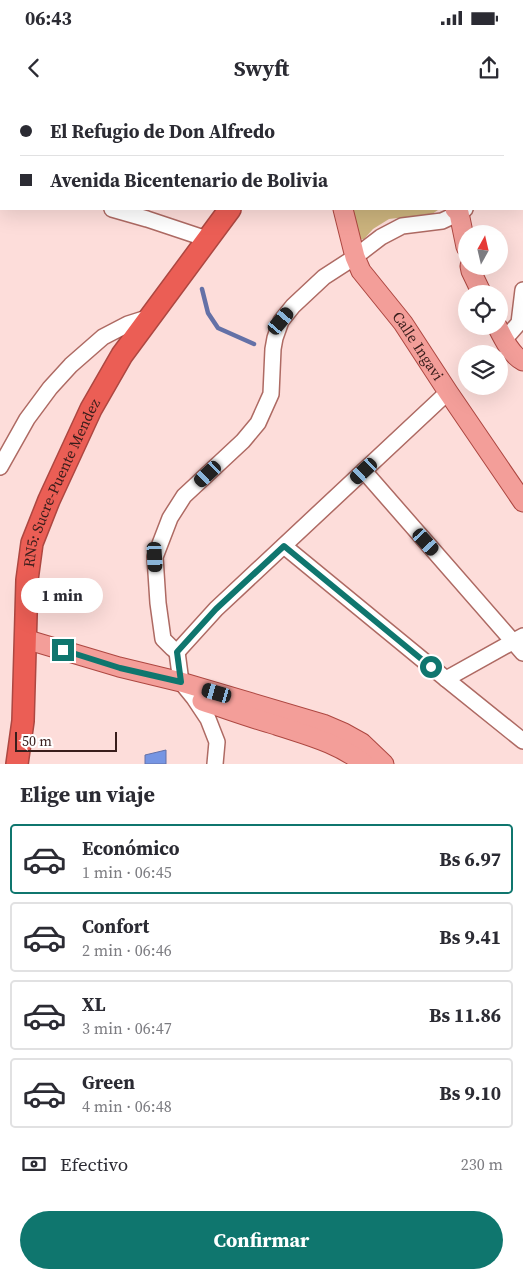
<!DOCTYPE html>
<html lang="es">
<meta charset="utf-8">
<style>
body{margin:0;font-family:"Source Serif 4",serif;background:#f2f2f3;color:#2b2b33;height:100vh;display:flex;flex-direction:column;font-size:19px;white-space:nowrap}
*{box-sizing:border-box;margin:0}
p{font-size:16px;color:#7c7c81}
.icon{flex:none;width:28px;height:28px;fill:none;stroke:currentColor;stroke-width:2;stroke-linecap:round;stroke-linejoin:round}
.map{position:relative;height:664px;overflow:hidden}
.drawer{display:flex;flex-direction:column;background:#fff;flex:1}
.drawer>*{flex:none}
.top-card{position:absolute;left:0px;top:0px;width:524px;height:110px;box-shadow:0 5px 20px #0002;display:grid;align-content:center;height:110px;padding:0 20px;background:#fff}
.needle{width:32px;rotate:8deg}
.controls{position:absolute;left:458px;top:125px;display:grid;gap:10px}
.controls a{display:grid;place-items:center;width:50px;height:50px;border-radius:50%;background:#fff;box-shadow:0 5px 20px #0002;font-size:25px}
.scale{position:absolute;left:15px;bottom:12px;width:102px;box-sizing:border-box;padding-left:5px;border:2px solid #391d1b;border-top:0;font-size:14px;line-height:18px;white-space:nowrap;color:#391d1b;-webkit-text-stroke:4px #fff;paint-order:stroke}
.end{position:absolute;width:22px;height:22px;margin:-11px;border:6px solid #0f766e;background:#fff;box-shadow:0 0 0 2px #fff}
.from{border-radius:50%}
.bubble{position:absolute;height:35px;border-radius:18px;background:#fff;box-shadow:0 5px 20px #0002;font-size:16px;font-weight:700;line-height:35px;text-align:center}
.car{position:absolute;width:15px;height:30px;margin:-15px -8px;border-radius:6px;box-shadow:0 0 4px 1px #0007;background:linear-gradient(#222 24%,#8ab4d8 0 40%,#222 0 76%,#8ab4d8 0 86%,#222 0)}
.top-card b{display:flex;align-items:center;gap:18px;height:48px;font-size:19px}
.top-card b+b{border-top:1px solid #e1e1e2}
.top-card i{width:12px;height:12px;background:#2b2b33}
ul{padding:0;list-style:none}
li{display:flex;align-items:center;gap:15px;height:70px;margin:0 10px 8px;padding:0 10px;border:2px solid #e1e1e2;border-radius:5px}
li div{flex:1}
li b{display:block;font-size:19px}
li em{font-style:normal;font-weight:700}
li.current{border-color:#0f766e}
li>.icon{width:45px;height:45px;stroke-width:1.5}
h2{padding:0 20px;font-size:22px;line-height:60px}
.pay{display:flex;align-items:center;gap:12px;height:55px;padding:0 20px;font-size:19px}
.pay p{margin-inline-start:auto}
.action{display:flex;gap:10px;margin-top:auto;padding:10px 20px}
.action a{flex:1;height:58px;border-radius:30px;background:#0f766e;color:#fff;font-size:20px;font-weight:700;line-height:58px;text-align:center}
.status{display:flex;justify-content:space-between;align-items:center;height:35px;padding:0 25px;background:#fff;direction:ltr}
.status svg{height:14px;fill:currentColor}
header{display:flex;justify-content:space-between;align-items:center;height:65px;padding:0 20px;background:#fff;font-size:22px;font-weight:700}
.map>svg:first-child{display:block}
.green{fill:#cbb37d}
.water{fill:#7695e3;stroke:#6471a7}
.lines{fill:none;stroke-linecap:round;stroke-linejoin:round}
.stream{stroke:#6471a7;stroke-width:4.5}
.minor-casing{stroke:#ae6a63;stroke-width:18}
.major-casing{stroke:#ad4741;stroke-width:21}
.highway-casing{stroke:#ad4741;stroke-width:24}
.minor{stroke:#fff;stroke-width:15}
.major{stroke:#f39e99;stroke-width:19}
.highway{stroke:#eb5e55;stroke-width:21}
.route{stroke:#0f766e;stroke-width:6}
.labels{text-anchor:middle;stroke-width:5;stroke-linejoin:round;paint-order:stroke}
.street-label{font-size:15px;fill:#391d1b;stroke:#fff}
</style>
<div class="status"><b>06:43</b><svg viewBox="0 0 49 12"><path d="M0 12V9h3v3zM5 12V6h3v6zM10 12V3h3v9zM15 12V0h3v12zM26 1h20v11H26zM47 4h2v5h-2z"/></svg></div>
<header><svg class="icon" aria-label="back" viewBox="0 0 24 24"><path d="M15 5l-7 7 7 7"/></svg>Swyft<svg class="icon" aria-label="share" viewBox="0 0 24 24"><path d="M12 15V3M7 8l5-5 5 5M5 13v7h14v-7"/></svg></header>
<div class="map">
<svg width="523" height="664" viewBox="0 0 523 664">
<rect width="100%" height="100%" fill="#fdddda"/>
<polygon class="green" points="349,109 438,109 438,110 432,114 389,119 373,129 364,139 359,140"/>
<polygon class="water" points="166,650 166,664 145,664 145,655"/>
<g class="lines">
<polyline class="stream" points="202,189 208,213 218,228 254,244"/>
<defs>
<g id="minor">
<polyline points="146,1 147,0"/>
<polyline points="485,1 486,0"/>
<polyline points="0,94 1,94"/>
<polyline points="112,109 147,119 207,139"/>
<polyline points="504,240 519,223 523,190"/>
<polyline points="0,367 27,319 50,288 71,265 103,237 128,224 150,217"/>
<polyline points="364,371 523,553"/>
<polyline points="284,446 446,579 523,641"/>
<polyline points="177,552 172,548 163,539 158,503 155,457 170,418 184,396 243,341 258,323 271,294 273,249 275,238 281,221 293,206 324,177 355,157 381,137 402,126 442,121 459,113 465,109"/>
<polyline points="177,552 216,509 448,292"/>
<polyline points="177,552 181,582 194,598 208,619 217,642 215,664"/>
<polyline points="446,579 523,536"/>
</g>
<g id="major">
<polyline points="419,1 421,0"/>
<path id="s1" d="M343,109L355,157L361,171L403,223L448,292L523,402"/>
<polyline points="455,109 459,113 466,147"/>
<polyline points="470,166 471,171 482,194"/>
<path d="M497,226C503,238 511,255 523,261"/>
<polyline points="25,539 119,567 181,582 323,624 344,633 362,643 384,664"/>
<path d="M202,601C227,609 251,618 276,625C306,635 339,643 364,664"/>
</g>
<g id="highway">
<polyline points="367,0 368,1"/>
<polyline points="322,1 322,0"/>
<polyline points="384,1 386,0"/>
<polyline points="404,1 406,0"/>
<path id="s2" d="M17,664L23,621L27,480L32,443L49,400L91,309L122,255L230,109"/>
</g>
</defs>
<use href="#minor" class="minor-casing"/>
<use href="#major" class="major-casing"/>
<use href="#highway" class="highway-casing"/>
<use href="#minor" class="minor"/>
<use href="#major" class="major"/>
<use href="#highway" class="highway"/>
</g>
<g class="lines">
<polyline class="route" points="63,550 120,568 181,582 177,552 216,509 284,446 431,567"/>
</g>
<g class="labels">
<g class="street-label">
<text dy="5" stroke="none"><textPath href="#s1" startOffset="159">Calle Ingavi</textPath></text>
<text dy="5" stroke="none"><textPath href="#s2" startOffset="288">RN5: Sucre-Puente Mendez</textPath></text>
</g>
</g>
</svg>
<div class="controls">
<a><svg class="needle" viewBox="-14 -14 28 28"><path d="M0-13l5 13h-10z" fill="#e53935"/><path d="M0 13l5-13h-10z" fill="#7c7c81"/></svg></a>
<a><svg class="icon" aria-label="locate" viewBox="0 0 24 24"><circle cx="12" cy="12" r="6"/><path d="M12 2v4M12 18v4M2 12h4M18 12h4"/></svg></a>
<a><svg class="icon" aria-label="layers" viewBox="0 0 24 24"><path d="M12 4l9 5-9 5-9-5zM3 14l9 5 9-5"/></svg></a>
</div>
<div class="scale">50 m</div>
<i class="end from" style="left:431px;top:567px"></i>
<i class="end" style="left:63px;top:550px"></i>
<div class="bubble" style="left:21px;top:478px;width:82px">1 min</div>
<i class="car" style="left:281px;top:221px;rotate:40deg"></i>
<i class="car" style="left:364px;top:371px;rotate:227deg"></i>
<i class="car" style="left:208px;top:374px;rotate:227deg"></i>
<i class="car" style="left:426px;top:442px;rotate:138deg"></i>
<i class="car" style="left:155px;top:457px;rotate:177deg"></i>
<i class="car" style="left:217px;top:593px;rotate:286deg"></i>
<div class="top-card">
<b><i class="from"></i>El Refugio de Don Alfredo</b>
<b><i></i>Avenida Bicentenario de Bolivia</b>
</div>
</div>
<section class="drawer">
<h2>Elige un viaje</h2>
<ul>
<li class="current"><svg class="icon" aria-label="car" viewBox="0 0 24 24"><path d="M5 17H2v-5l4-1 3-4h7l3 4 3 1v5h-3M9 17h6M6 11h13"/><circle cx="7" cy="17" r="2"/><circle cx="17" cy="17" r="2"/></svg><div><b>Económico</b><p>1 min · 06:45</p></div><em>Bs 6.97</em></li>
<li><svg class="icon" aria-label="car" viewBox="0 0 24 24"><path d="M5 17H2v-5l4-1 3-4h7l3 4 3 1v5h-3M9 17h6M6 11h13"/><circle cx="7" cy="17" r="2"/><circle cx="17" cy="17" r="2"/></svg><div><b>Confort</b><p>2 min · 06:46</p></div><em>Bs 9.41</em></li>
<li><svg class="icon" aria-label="car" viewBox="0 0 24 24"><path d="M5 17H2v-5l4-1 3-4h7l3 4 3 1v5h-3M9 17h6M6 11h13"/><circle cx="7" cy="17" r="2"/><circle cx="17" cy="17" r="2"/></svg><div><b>XL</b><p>3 min · 06:47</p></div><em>Bs 11.86</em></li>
<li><svg class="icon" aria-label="car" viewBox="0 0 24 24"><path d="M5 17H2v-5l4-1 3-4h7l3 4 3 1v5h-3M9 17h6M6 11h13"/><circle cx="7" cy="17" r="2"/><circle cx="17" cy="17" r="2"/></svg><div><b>Green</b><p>4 min · 06:48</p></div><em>Bs 9.10</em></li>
</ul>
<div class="pay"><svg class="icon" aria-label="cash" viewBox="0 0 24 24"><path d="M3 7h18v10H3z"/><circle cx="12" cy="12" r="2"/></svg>Efectivo<p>230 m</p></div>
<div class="action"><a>Confirmar</a></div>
</section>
